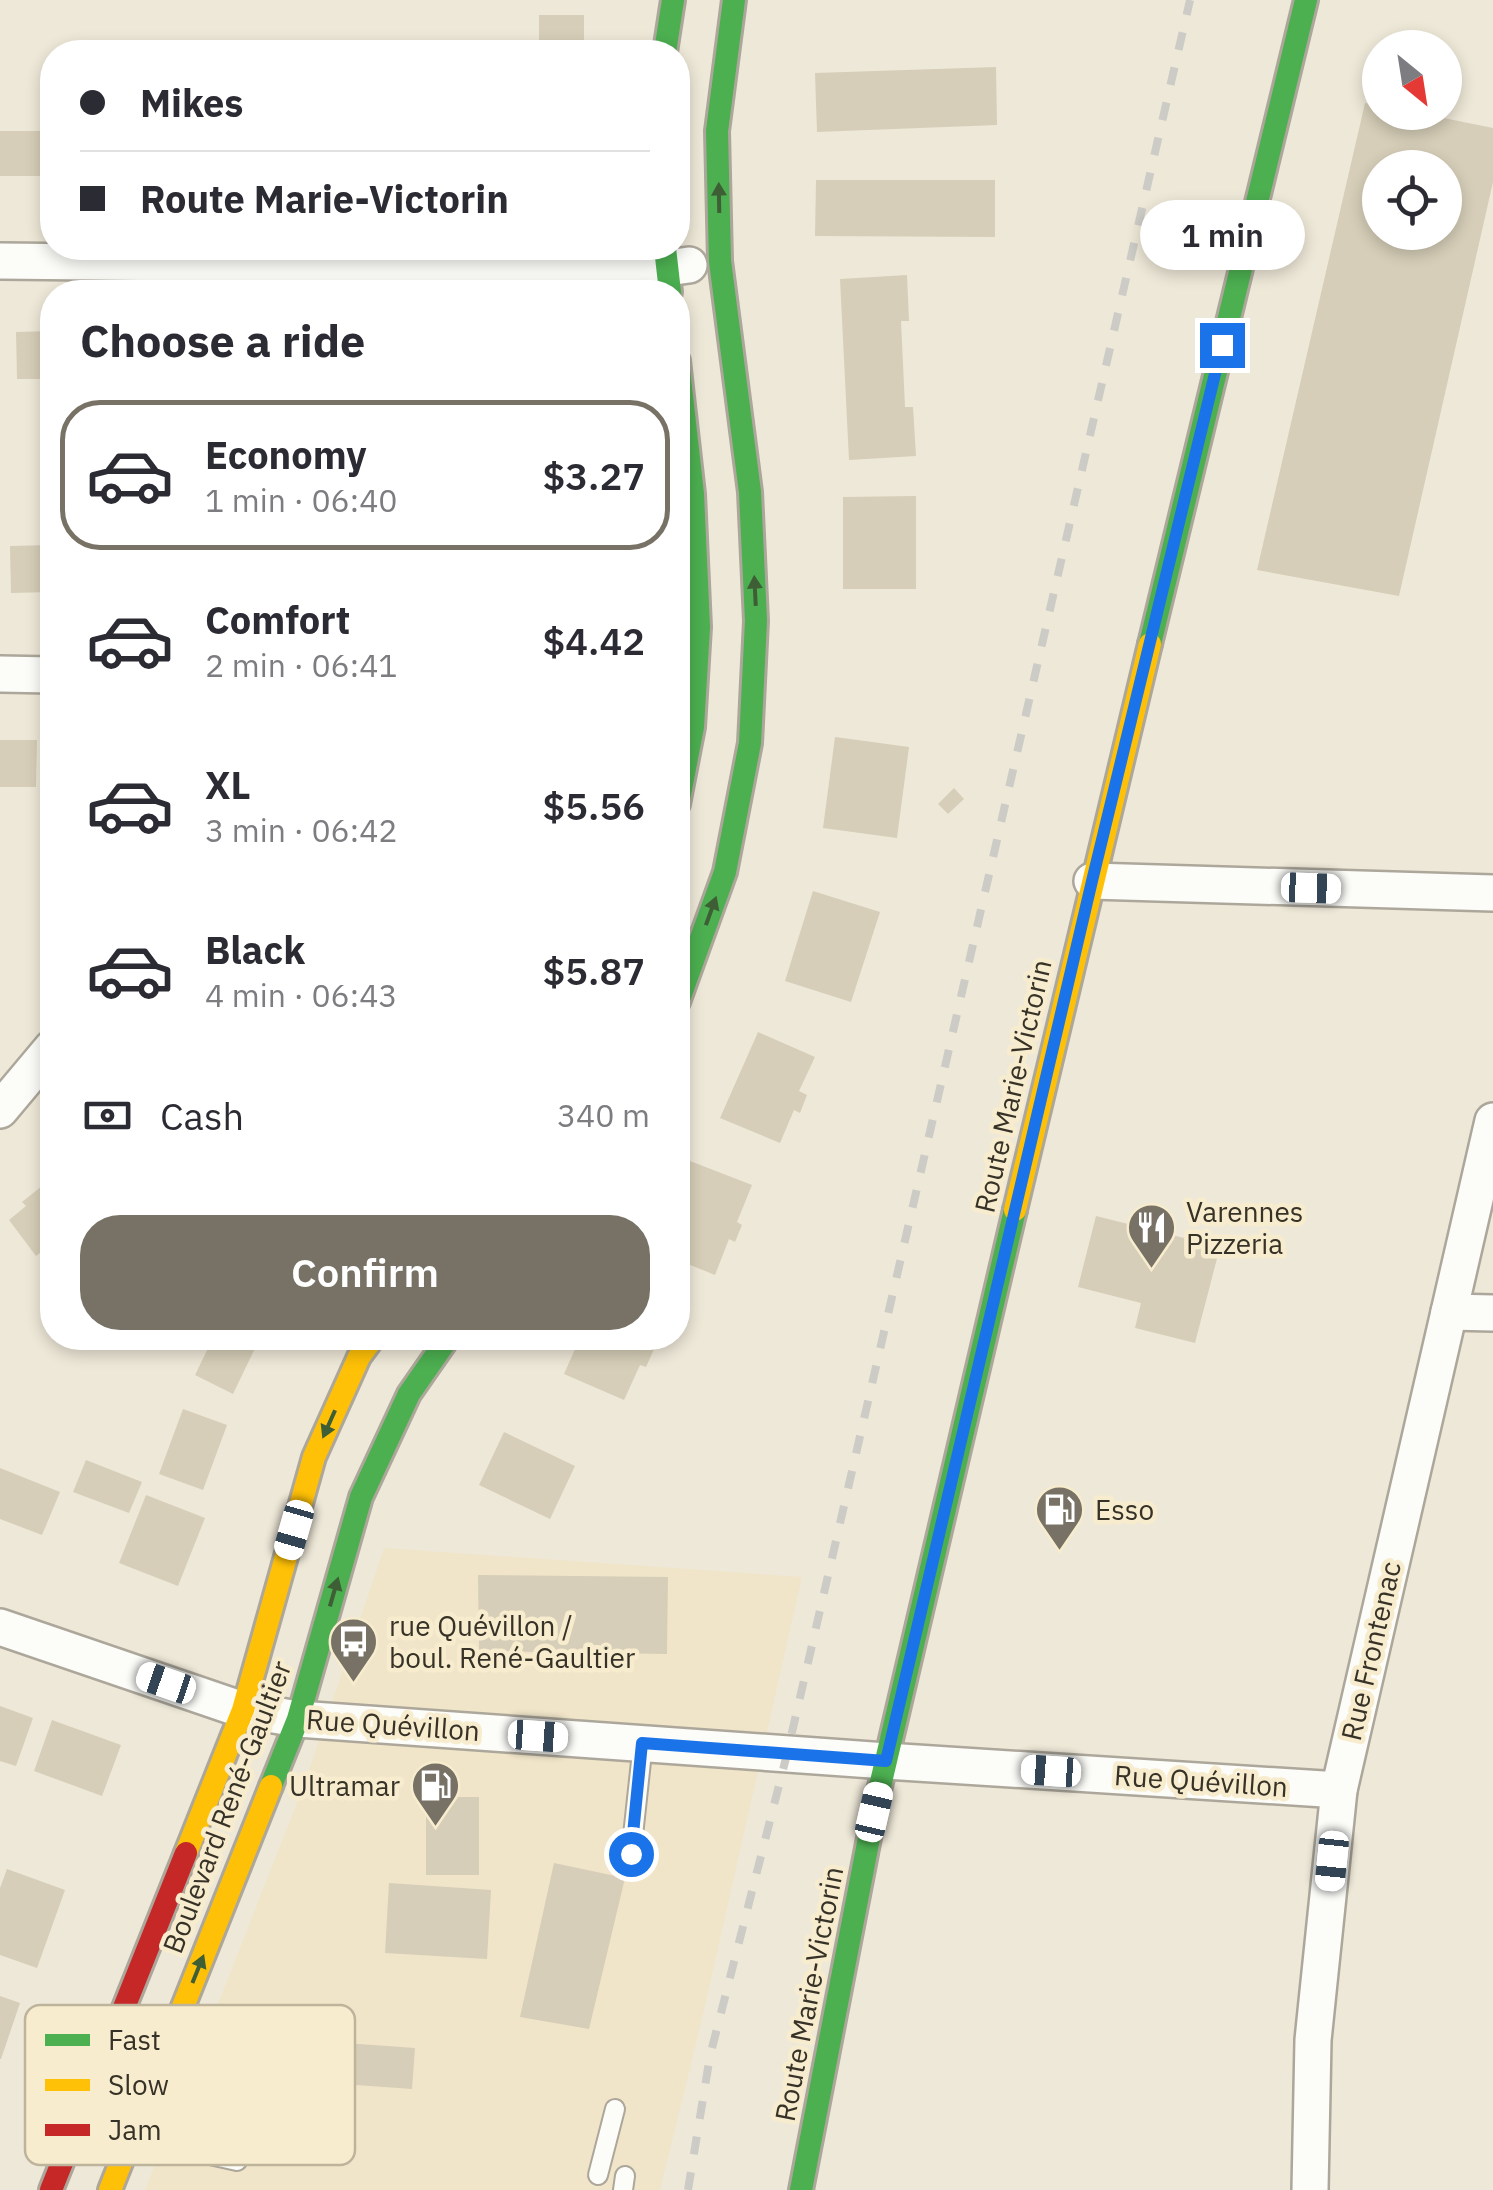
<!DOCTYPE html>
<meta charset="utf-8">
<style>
body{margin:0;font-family:"IBM Plex Sans",sans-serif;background:#f2f2f3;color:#2b2b33;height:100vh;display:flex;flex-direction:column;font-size:38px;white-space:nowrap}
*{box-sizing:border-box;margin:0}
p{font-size:32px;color:#7c7c81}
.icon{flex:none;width:55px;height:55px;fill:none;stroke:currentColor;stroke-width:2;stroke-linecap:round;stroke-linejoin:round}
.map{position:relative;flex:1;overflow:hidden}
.side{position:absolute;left:40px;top:280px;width:650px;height:1070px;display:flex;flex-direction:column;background:#fff;border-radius:40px;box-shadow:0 5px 15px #0003}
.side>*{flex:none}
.hud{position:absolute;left:40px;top:40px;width:650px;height:220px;border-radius:40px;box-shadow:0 5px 15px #0003;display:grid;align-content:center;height:220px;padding:0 40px;background:#fff}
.needle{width:65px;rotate:150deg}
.fabs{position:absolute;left:1362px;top:30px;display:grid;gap:20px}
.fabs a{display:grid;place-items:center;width:100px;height:100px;border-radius:50%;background:#fff;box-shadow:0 5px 15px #0003;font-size:50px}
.end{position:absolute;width:45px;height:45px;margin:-22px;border:12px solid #1a73e8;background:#fff;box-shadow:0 0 0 5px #fff}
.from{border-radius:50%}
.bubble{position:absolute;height:70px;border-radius:35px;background:#fff;box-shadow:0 5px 15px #0003;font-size:32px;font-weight:600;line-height:70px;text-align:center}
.car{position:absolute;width:30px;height:60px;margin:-30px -15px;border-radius:12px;box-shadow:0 0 8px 2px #0007;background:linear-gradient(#fff 24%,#345 0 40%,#fff 0 76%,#345 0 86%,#fff 0)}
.hud b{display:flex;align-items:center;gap:35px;height:95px;font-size:38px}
.hud b+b{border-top:2px solid #e1e1e2}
.hud i{width:25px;height:25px;background:#2b2b33}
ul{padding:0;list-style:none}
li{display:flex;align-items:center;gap:30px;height:150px;margin:0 20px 15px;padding:0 20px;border:5px solid transparent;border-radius:40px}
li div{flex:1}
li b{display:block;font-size:38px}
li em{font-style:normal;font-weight:600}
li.current{border-color:#777265}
li>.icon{width:90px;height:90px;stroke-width:1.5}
h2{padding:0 40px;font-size:45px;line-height:120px}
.pay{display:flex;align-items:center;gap:25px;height:110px;padding:0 40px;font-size:38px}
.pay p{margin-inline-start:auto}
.button{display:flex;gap:20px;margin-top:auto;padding:20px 40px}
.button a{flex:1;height:115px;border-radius:40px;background:#777265;color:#fff;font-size:40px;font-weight:600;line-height:115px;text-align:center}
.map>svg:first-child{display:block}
.built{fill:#f0e5c9}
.building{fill:#d6ceb8;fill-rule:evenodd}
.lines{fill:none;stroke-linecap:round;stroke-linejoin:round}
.lane-casing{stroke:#aca79a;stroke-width:22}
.street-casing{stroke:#aca79a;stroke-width:40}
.fast-casing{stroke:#aca79a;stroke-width:28}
.slow-casing{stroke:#aca79a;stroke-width:28}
.jam-casing{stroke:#aca79a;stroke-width:28}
.lane{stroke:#fcfcf9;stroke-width:18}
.street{stroke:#fcfcf9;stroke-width:35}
.fast{stroke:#4caf50;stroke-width:22}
.slow{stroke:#ffc107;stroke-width:22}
.jam{stroke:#c62828;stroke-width:22}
.rail{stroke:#cdcbc6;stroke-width:8;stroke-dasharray:18 18;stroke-linecap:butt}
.oneway{fill:#3e5e35}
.route{stroke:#1a73e8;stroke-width:12}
.labels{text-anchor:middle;stroke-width:9;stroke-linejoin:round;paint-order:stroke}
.street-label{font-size:28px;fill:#373227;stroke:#f8ecce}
.poi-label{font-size:28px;fill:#373227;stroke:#f8ecce;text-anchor:start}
.key{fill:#f8ecce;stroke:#beb49c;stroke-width:2.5}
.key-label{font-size:28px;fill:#373227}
</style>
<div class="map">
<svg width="1493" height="2190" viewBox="0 0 1493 2190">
<rect width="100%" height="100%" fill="#eee8d8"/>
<polygon class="built" points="384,1548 802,1577 701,2023 660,2190 145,2190 304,1785"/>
<g class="building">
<polygon points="539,15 584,15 584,42 539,43"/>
<polygon points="996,67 997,125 817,132 815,73"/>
<path d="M1365,103L1380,106V112H1414L1493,128V182L1399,596L1257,570ZM1380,168H1445V232H1380Z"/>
<rect x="0" y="131" width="43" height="45"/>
<polygon points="816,180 995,180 995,237 815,236"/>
<polygon points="907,275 909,321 901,321 905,407 913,407 916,456 849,460 840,279"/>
<polygon points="52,331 52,379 17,379 16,332"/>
<polygon points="916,496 916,589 843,589 843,497"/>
<polygon points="52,545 52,592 11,593 10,546"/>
<polygon points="835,737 909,747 897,838 823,828"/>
<polygon points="0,740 37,740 36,787 0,787"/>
<polygon points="954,788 964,799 948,814 938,804"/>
<polygon points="813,891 880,912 851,1002 785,981"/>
<polygon points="758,1032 815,1057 799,1091 807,1095 800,1113 794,1110 780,1143 720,1118"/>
<polygon points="690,1161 752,1185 737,1222 742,1225 735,1242 729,1239 715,1275 678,1260 678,1192"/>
<polygon points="52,1178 52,1244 36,1256 9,1220 26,1206 22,1202"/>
<polygon points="1096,1216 1220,1247 1195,1343 1135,1328 1141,1303 1078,1287"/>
<polygon points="213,1338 260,1338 233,1394 195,1375"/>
<polygon points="580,1338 651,1338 647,1346 654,1349 646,1367 640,1365 624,1400 564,1374"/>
<polygon points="183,1409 227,1425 203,1490 159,1474"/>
<polygon points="504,1432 575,1466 550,1519 479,1485"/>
<polygon points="86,1460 142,1482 129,1513 73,1492"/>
<polygon points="0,1468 60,1492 42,1535 0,1519"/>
<polygon points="146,1495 205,1518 178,1586 119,1563"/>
<polygon points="478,1575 668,1577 667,1654 479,1651"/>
<polygon points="0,1706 33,1718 16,1766 0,1761"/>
<polygon points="52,1720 121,1745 102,1796 34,1771"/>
<rect x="426" y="1797" width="53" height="78"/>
<polygon points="554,1863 625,1878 589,2029 520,2017"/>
<polygon points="7,1869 65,1890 37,1968 0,1955 0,1888"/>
<polygon points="389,1883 491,1890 487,1959 385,1953"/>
<polygon points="0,1996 20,2003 1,2059 0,2059"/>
<polygon points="331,2042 415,2048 412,2089 328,2083"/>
</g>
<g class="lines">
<defs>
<g id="lane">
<polyline points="631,1854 643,1743"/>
<polyline points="85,2114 135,2125 210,2155 237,2161"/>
<polyline points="598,2175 615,2109"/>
<polyline points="623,2190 625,2176"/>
</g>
<g id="street">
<polyline points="0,261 667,268 689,265"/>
<polyline points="0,674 52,675"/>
<polyline points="1092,881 1493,893"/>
<polyline points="0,1110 52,1048"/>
<polyline points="1449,1312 1493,1313"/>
<polyline points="0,1627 243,1710 298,1719 886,1761 1339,1790"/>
<polyline points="1310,2190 1313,2040 1339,1790 1493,1121"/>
</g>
<g id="fast">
<polyline points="665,52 673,0"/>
<polyline points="665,248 670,292"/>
<polyline points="678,361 693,494 699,627 693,727 678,804"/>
<polyline points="1150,644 1306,0"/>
<polyline points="678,1002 725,872 750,743 756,621 750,492 720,261 717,131 734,0"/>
<polyline points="271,1786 298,1719 361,1497 409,1394 448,1338"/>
<polyline points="801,2190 874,1812 1015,1210"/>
</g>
<g id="slow">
<polyline points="1015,1210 1150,644"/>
<polyline points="186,1853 243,1710 314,1457 359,1357 373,1338"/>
<polyline points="110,2190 271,1786"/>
</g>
<polyline id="jam" points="51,2190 186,1853"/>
</defs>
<use href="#lane" class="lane-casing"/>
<use href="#street" class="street-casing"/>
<use href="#fast" class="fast-casing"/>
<use href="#slow" class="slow-casing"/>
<use href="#jam" class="jam-casing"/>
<use href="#lane" class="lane"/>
<use href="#street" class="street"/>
<use href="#fast" class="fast"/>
<use href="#slow" class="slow"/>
<use href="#jam" class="jam"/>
<polyline class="rail" points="688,2190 710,2056 787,1754 1190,0"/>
</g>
<defs><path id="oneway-solid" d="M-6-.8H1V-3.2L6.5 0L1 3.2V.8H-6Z" transform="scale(2.5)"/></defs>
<g class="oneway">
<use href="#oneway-solid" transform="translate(719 198) rotate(-91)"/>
<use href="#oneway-solid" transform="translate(755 591) rotate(-93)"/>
<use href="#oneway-solid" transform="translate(711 911) rotate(-70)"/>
<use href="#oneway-solid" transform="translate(329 1424) rotate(114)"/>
<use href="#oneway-solid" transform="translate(334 1592) rotate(-74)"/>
<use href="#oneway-solid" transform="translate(198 1969) rotate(-68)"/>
</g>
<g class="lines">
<polyline class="route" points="631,1854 642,1743 886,1761 1092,881 1222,345"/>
</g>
<defs>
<symbol id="restaurant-pin" viewBox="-11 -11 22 30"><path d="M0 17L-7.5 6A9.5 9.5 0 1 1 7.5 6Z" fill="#777265" stroke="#f8ecce"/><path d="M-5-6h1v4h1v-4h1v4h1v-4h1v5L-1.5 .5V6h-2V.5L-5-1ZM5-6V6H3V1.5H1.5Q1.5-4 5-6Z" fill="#fff"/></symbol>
<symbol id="fuel-pin" viewBox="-11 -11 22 30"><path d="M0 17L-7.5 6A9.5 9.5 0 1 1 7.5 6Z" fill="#777265" stroke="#f8ecce"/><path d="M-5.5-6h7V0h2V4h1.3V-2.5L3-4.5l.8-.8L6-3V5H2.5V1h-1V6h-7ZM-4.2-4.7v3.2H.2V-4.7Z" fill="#fff"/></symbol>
<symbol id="bus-pin" viewBox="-11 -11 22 30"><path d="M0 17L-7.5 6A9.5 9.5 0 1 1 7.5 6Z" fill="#777265" stroke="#f8ecce"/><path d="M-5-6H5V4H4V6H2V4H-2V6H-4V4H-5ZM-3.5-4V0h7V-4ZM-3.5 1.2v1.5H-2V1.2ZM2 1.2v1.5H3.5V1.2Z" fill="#fff"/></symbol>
</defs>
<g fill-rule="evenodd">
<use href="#restaurant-pin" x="1124" y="1200" width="55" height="75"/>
<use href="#fuel-pin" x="1032" y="1482" width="55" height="75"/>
<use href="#bus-pin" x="326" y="1614" width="55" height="75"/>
<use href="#fuel-pin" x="408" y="1758" width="55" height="75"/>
</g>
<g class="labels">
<g class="street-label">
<text transform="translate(1013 1086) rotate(-77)" y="10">Route Marie-Victorin</text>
<text transform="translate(1371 1651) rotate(-77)" y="10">Rue Frontenac</text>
<text transform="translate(393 1725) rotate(4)" y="10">Rue Quévillon</text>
<text transform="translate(1201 1781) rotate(4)" y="10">Rue Quévillon</text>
<text transform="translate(227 1807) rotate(-69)" y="10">Boulevard René-Gaultier</text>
<text transform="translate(809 1994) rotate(-79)" y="10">Route Marie-Victorin</text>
</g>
<g class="poi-label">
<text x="1186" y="1222">Varennes<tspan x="1186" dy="32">Pizzeria</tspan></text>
<text x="1095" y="1520">Esso</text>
<text x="389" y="1636">rue Quévillon /<tspan x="389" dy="32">boul. René-Gaultier</tspan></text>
<text x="400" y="1796" text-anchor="end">Ultramar</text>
</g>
</g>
<rect x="25" y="2005" width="330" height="160" rx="15" class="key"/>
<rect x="45" y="2034" width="45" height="12" fill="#4caf50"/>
<rect x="45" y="2079" width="45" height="12" fill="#ffc107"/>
<rect x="45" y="2124" width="45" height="12" fill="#c62828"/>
<g class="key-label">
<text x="108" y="2050">Fast</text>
<text x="108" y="2095">Slow</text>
<text x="108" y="2140">Jam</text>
</g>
</svg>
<div class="fabs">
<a><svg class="needle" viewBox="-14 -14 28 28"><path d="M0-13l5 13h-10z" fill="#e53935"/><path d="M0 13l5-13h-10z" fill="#7c7c81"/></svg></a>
<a><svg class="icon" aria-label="locate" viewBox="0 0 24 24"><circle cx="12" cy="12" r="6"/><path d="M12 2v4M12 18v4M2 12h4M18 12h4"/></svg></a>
</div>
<i class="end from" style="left:631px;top:1854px"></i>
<i class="end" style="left:1222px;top:345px"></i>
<div class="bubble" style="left:1140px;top:200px;width:165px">1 min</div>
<i class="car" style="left:1311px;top:888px;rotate:92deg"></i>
<i class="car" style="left:294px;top:1530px;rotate:196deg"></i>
<i class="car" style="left:166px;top:1683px;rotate:289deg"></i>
<i class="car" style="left:538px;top:1736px;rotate:94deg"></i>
<i class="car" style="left:1051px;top:1771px;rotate:274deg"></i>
<i class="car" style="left:874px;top:1812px;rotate:13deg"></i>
<i class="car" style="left:1332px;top:1861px;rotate:186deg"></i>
<div class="hud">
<b><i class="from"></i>Mikes</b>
<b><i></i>Route Marie-Victorin</b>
</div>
<section class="side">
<h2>Choose a ride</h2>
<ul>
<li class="current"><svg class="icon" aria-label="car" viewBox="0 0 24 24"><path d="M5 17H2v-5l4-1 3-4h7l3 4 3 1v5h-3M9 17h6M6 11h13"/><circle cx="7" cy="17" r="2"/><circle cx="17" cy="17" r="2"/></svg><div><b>Economy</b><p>1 min · 06:40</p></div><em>$3.27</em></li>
<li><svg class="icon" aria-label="car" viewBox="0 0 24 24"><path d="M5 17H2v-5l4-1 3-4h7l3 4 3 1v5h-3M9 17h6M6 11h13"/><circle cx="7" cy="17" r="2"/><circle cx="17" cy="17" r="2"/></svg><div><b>Comfort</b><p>2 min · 06:41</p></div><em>$4.42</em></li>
<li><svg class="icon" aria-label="car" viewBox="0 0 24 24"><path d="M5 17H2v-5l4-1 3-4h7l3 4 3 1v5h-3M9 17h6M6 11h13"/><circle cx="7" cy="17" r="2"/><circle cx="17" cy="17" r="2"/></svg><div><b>XL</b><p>3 min · 06:42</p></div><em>$5.56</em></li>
<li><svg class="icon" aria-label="car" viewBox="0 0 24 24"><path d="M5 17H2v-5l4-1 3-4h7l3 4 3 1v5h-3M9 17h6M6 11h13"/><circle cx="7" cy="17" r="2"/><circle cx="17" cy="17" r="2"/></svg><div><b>Black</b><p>4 min · 06:43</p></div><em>$5.87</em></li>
</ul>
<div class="pay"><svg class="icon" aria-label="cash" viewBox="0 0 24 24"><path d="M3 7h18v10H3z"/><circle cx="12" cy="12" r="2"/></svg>Cash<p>340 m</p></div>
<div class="button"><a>Confirm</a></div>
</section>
</div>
